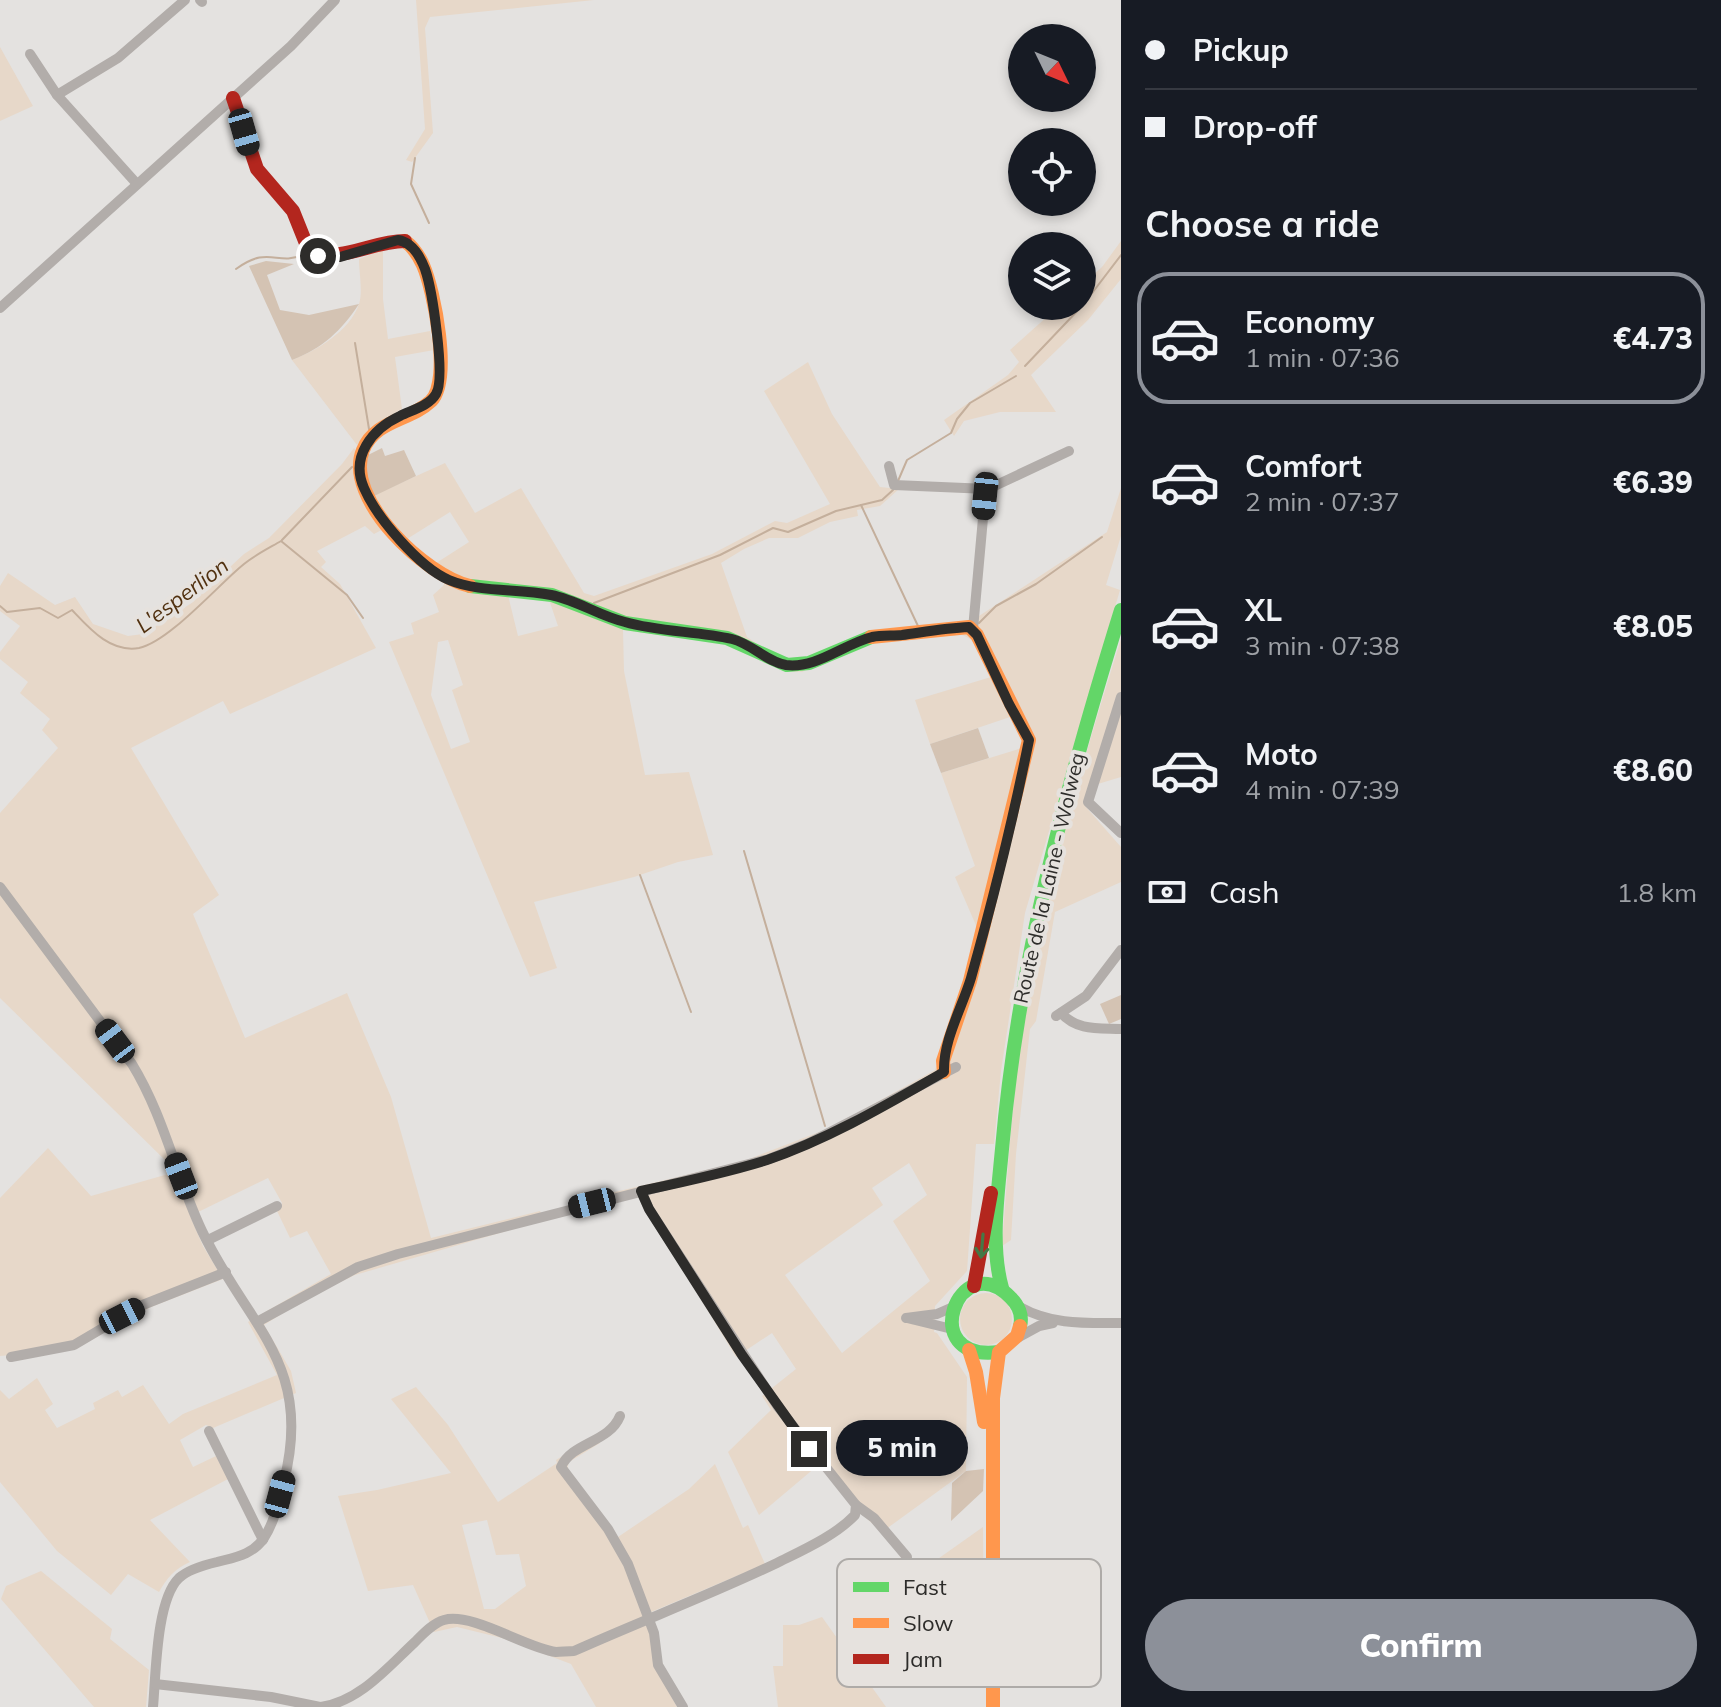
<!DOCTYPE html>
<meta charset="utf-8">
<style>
body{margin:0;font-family:Mulish,sans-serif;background:#20242c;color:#f1f3f6;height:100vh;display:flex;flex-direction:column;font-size:30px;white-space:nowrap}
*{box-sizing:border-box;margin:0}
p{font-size:26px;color:#9ea1a6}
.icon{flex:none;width:44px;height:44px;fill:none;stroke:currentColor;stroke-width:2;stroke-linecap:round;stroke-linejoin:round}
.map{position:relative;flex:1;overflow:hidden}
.details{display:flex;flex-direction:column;background:#171b24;width:600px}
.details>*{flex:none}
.guide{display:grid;align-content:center;height:176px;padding:0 24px;background:#171b24}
.needle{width:52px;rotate:133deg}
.controls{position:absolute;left:1008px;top:24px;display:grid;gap:16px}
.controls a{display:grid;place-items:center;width:88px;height:88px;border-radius:50%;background:#171b24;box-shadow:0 4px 12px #0003;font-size:40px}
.end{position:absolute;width:36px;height:36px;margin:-18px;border:10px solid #2d2c2a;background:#fff;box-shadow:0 0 0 4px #fff}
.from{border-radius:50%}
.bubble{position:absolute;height:56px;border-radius:28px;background:#171b24;box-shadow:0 4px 12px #0003;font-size:26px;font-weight:800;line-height:56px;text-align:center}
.car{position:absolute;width:24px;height:48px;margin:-24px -12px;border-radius:10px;box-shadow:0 0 6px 2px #0007;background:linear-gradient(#222 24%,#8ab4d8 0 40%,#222 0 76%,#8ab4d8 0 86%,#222 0)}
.guide b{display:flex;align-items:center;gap:28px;height:76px;font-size:30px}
.guide b+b{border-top:2px solid #363941}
.guide i{width:20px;height:20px;background:#f1f3f6}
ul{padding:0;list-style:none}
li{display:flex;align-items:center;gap:24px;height:132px;margin:0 16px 12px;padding:0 8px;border:4px solid transparent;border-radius:32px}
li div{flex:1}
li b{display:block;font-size:30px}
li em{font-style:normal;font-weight:800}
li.current{border-color:#8c9099}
li>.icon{width:72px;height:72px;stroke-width:1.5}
h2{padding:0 24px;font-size:36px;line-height:96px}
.pay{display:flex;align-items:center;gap:20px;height:88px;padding:0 24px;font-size:30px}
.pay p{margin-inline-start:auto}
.button{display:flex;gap:16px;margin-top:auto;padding:16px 24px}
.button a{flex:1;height:92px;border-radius:48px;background:#8c9099;color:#fff;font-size:32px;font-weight:800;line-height:92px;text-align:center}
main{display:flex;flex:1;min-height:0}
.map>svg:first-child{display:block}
.green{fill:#e7d8c9;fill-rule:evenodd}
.forest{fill:#d4c3b3}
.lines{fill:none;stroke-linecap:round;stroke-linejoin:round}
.stream{stroke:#c4af9c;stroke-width:2}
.street{stroke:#b2adaa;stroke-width:10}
.fast{stroke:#63d668;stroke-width:14}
.slow{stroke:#ff974d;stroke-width:14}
.jam{stroke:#b3261e;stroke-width:14}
.oneway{stroke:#457846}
.route{stroke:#2d2c2a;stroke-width:10}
.labels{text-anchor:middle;stroke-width:8;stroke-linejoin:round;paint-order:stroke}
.street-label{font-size:20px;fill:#2d2c2a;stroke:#e6e2de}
.water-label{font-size:22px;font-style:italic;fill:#513110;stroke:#e6e2de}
.key{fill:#e6e2de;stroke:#aeaba8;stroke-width:2}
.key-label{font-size:22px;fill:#2d2c2a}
</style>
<main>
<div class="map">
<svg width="1121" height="1707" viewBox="0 0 1121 1707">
<rect width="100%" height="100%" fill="#e4e2e0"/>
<g class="green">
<polygon points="416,0 594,0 430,17 425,28 433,133 412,162 406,160 425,129"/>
<polygon points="0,47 33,106 0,121"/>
<polygon points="1121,241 1121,279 1088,320 1031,375 1056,412 1000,412 964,421 954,436 944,420 1008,375 1019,362 1010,350 1059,306 1082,306 1082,285 1102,267"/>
<path d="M383,250V299L388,339L430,331L434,350L395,357L402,409L377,423L357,445L292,360C316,351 350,331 359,304C363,292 359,272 359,259Z"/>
<path d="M808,362L832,414L880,487L899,489L880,506L857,510L858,516L830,522L798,538H769L744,549L721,563L747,637L781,660L797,661L818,653L823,661L802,672L783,671L734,645L623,630L624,671L645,775L689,772L713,855L678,862L634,877L534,902L557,968L530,977L389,642L414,634L411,623L439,612L433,595L443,586L449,574L433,565L469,542L450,512L407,539L393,524L374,534L365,526L317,551L326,562L321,567L340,584L376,648L230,714L223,701L131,748L219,895L193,914L245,1038L347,993L391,1097L431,1238L540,1211L544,1220L355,1275L305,1299L264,1325L291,1371L296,1393L213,1428L206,1425L180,1440L193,1467L216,1456L228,1479L150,1520L190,1562C174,1569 167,1578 159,1592L128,1574L111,1595L57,1551L0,1482V1390L9,1399L37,1378L53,1404L45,1410L57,1428L95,1409L93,1403L118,1390L122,1397L143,1385L169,1424L183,1414L277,1375L248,1322L331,1274L307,1231L290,1238L277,1211L281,1208L282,1203L268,1178L190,1216L203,1246L223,1279L151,1307L110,1330L107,1324L72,1344L23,1354L0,1356V1198L48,1148L91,1196L172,1173L167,1162L0,998V813L58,748L42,730L50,719L20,693L28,682L0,659V652L20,626L0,611V586L8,573L55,605L75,597L93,624L128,636L143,634L190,604L244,554L269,538L342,464L354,448L358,453L372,496L445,463L475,513L521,488L584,593L594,596L712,554L775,521L787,523L830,504L764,391ZM506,587L546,591L558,626L518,636ZM448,640L463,685L452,690L470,742L451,749L431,695L438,642Z"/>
<path d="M1121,488V536L1106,585L1120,590L1025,913L1001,1071L994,1144H976L967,1271L935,1306L934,1332L937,1333L967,1377L966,1471L882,1532L866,1518L854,1498L823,1461L759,1515L728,1452L771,1410L762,1396L796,1369L772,1333L736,1357L638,1196L589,1209L586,1199L744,1161L832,1127L935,1070L965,980L978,930L955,877L975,866L941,773L1025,747L1016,715L930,744L915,700L991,677C984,662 979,640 962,635L877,641H845L967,621L979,616L1107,532ZM909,1163L927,1195L893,1221L930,1281L842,1353L785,1275L883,1205L872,1188Z"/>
<path d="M1121,639V777L1088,787L1085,806L1121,847V882L1055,912L1036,1021L1030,1029L1016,1154L1011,1240L1002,1246C1008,1171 1012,1096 1024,1022C1044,892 1082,764 1121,639Z"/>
<circle cx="986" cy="1319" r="26"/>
<path d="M416,1387L448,1425L498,1502L557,1463L556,1460L596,1436L600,1443L569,1462L567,1469L618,1537L689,1489L715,1464L743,1528L748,1525L765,1564L644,1615L651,1634L656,1667L677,1707H596L571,1664L502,1638L457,1627L434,1632L413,1585L368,1591L338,1496L377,1490L451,1473L391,1399ZM487,1520L496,1555L519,1554L526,1586L495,1609H484L462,1525Z"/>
<polygon points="983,1527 984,1657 966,1622 918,1573"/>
<polygon points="41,1571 112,1629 110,1639 149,1670 146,1707 94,1707 1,1599 6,1586"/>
<polygon points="822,1617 886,1707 778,1707 773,1666 783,1666 783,1625 799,1625"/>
</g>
<g class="forest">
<path d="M266,261L294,264L267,275L280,310L309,315L359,304C341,331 323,348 292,360L249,266Z"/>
<polygon points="382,448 385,456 404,450 416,476 372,497 362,458"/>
<polygon points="978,728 989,758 941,773 930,744"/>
<polygon points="1121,995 1121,1019 1109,1024 1100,1004"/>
<polygon points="984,1469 983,1491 951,1521 952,1483 966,1471"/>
</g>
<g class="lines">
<g class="stream">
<polyline points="415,158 411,184 429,223"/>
<path d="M236,269C269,245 276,266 303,255"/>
<polyline points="1083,305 1121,255"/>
<polyline points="355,343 369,429"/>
<polyline points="1025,366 1082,306"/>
<polyline points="898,481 907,460 951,433 957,419 970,403 1016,376"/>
<polyline points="861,505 918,626"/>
<polyline points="282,540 352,467"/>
<polyline points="594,603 720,555 773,528 788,532 836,511 882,500 893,490"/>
<path d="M0,606L7,612L40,608L58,618L72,610C89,628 110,653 139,648C169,642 219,584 244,564C255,555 269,548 281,541L347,595L363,618"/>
<polyline points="979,623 996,606 1036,584 1102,537"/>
<polyline points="744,851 825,1126"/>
<polyline points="640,875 691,1012"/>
</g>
<g class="street">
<polyline points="200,0 202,2"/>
<polyline points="30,54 57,95 137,184"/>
<polyline points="57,95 118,58 185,0"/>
<polyline points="0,308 291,46 335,0"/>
<polyline points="889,466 894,485 988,489"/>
<polyline points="973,629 985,496 988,489 1069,451"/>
<polyline points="1121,697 1088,802 1121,833"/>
<path d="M0,887L132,1064C164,1116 176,1176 202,1231C247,1326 314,1363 284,1481C279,1500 275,1521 264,1538C252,1555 236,1557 217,1562C204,1565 189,1569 179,1578C156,1600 156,1675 153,1707"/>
<path d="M1061,1013C1077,1031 1098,1028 1121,1029"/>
<polyline points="1056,1016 1086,996 1121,950"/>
<polyline points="208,1240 277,1206"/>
<path d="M1020,1307C1052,1325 1085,1323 1121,1323"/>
<polyline points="906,1318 937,1314 953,1307"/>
<polyline points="907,1318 952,1329"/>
<polyline points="257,1322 358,1267 398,1254 769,1159 809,1143 956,1067"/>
<polyline points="1017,1338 1039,1326 1053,1323"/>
<polyline points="11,1357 74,1345 140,1306 226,1272"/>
<path d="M620,1416C609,1443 572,1442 561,1467L608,1529L628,1564L654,1633L658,1665L683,1707"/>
<polyline points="209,1431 263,1540"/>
<polyline points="856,1505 874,1518 907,1557"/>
<polyline points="155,1684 271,1697 320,1707"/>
<path d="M321,1707C360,1701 387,1668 415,1642C423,1634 433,1623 444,1620C472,1612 526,1648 556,1652C561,1652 568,1651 574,1651C641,1621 710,1595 777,1563C803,1550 835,1536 855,1515L856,1505L778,1407L649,1209L641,1191"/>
</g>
<g class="fast">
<polyline points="470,586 552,595 625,623 727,638 787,665 809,663 871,637"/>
<path d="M1002,1288C990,1245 998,1193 1002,1149C1018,963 1066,787 1121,610"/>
<path d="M999,1352C915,1363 959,1244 1011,1298C1018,1305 1023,1315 1020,1326"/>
</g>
<g class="slow">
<path d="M405,241C413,247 419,256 423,265C434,290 452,380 431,401C410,421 375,420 363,450C343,499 426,576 470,586"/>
<polyline points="871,637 969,627 977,635 1029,740 970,981 943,1061 944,1072"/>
<polyline points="969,1350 976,1372 984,1422"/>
<polyline points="993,1707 993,1398 999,1352 1017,1336 1020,1326"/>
</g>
<g class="jam">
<path d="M233,98L257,169L293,211L309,251C343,263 371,241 405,241"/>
<polyline points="974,1286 991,1193"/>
</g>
</g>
<defs><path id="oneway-shaft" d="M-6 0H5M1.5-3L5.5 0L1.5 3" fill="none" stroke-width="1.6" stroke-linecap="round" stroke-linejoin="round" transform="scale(2)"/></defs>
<use class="oneway" href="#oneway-shaft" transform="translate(982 1246) rotate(95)"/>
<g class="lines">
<path class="route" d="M318,256L340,257L398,240C412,242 420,256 425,269C432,289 446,378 436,394C429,406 412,410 400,416C372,429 350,457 364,488C377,518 419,567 449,580C480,593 518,588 551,595C577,600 599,616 625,622C659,632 697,631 732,639C752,644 767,662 786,665C816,669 844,644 872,637C882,635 893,636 902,635C924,632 946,628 969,627L977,635L1009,704L1029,740C1013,820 993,900 971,978C962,1008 943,1040 944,1072C888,1104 829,1139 767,1160C726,1173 683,1182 641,1191L649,1209L742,1355L809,1449"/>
</g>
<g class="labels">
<g class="street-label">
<text transform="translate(1049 878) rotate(-77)" y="7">Route de la Laine - Wolweg</text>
</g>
<g class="water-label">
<text transform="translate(182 595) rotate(-37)" y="8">L'esperlion</text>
</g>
</g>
<rect x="837" y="1559" width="264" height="128" rx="12" class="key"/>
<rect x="853" y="1582" width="36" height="10" fill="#63d668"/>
<rect x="853" y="1618" width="36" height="10" fill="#ff974d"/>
<rect x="853" y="1654" width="36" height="10" fill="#b3261e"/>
<g class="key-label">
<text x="903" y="1595">Fast</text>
<text x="903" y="1631">Slow</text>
<text x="903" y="1667">Jam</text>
</g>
</svg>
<div class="controls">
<a><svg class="needle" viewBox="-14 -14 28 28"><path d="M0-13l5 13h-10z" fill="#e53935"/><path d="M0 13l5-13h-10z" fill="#9ea1a6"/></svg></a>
<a><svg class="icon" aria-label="locate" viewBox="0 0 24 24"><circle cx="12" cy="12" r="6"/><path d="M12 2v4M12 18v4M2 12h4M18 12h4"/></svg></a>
<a><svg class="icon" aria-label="layers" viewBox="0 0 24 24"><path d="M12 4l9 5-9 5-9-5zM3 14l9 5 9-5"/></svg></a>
</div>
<i class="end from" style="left:318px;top:256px"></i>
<i class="end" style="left:809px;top:1449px"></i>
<div class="bubble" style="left:836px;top:1420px;width:132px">5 min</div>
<i class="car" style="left:244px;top:132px;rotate:164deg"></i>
<i class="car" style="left:985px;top:496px;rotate:186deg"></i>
<i class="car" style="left:115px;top:1041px;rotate:323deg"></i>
<i class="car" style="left:181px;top:1176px;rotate:339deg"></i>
<i class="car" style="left:592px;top:1203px;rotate:256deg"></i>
<i class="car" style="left:122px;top:1316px;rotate:63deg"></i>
<i class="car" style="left:280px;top:1494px;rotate:15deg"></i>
</div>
<section class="details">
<div class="guide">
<b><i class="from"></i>Pickup</b>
<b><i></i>Drop-off</b>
</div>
<h2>Choose a ride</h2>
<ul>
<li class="current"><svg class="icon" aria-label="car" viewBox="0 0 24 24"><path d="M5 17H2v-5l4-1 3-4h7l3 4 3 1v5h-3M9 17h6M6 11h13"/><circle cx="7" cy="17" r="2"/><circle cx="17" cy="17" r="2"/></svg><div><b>Economy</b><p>1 min · 07:36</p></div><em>€4.73</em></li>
<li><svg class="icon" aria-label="car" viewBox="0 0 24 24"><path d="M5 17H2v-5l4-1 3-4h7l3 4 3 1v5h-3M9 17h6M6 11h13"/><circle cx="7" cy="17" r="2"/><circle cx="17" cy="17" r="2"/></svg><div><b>Comfort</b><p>2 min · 07:37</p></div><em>€6.39</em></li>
<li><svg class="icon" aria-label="car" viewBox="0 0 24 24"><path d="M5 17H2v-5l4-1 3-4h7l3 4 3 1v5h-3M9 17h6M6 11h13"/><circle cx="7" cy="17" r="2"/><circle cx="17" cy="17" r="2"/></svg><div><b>XL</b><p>3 min · 07:38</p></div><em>€8.05</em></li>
<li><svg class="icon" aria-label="car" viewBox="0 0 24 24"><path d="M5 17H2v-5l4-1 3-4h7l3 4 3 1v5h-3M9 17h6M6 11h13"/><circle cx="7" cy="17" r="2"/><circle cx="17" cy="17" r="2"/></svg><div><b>Moto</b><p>4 min · 07:39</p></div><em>€8.60</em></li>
</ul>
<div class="pay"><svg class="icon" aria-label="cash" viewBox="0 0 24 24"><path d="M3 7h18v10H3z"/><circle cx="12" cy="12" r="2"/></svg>Cash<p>1.8 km</p></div>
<div class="button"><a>Confirm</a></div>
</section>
</main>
